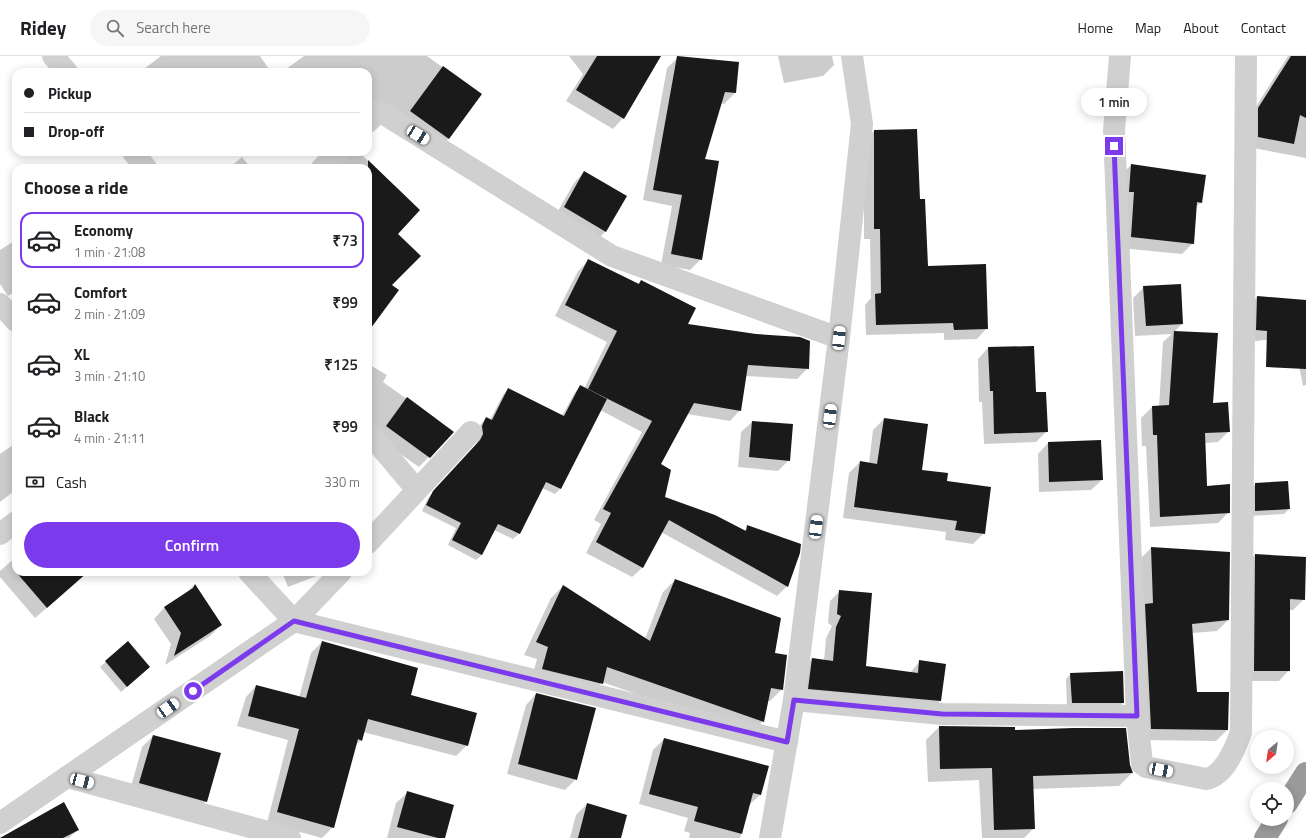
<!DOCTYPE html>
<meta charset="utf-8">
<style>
body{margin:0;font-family:"Titillium Web",sans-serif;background:#f6f6f6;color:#202124;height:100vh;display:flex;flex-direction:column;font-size:15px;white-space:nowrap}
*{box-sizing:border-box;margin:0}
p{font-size:13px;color:#757577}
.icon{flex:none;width:22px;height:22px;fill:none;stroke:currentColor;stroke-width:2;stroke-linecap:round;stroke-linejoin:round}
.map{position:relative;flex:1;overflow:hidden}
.sheet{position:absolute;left:12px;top:108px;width:360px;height:412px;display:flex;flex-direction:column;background:#fff;border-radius:12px;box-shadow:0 2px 10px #0003}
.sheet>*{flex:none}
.banner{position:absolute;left:12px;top:12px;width:360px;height:88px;border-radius:12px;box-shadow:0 2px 10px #0003;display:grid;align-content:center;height:88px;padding:0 12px;background:#fff}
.needle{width:26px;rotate:209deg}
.buttons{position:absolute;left:1250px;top:674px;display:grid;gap:8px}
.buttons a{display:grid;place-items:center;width:44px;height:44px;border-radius:50%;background:#fff;box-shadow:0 2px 10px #0003;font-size:20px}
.end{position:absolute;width:18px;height:18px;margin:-9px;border:5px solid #7c3aed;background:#fff;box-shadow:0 0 0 2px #fff}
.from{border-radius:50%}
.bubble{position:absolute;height:28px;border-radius:14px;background:#fff;box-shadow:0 2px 10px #0003;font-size:13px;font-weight:600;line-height:28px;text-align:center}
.car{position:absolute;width:12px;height:24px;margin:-12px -6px;border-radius:5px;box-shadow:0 0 3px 1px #0007;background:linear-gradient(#fff 24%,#345 0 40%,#fff 0 76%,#345 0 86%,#fff 0)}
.banner b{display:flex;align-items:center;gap:14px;height:38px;font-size:15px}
.banner b+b{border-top:1px solid #e0e0e0}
.banner i{width:10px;height:10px;background:#202124}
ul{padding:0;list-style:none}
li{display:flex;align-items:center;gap:12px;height:56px;margin:0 8px 6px;padding:0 4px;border:2px solid transparent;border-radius:12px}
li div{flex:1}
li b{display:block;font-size:15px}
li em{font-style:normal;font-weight:600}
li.current{border-color:#7c3aed}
li>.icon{width:36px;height:36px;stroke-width:1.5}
h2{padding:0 12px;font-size:18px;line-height:48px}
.pay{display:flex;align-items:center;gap:10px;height:44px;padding:0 12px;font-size:15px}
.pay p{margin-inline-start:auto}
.action{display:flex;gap:8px;margin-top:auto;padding:8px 12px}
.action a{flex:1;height:46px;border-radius:24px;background:#7c3aed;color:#fff;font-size:16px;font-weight:600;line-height:46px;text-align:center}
header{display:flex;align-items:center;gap:24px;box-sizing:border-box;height:56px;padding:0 20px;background:#fff;border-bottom:1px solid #e0e0e0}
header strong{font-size:19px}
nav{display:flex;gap:22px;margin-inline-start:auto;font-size:14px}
.search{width:280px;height:36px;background:#f6f6f6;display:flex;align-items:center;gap:10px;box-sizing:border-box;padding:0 14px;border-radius:22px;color:#757577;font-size:15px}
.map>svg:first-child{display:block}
.shadow{fill:#0003}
.building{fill:#1a1a1a}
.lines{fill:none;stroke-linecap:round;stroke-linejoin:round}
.street{stroke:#d0d0d0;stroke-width:22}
.highway{stroke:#9a9a9a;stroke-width:22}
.route{stroke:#7c3aed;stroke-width:5}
</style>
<header>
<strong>Ridey</strong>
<div class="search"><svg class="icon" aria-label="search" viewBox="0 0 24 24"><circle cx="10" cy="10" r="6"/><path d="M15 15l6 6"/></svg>Search here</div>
<nav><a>Home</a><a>Map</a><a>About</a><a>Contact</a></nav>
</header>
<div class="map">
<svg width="1306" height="782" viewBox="0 0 1306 782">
<rect width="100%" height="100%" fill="#fff"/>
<g class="shadow">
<polygon points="161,0 260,0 271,16 140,16"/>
<polygon points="304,0 427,0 480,38 449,82 438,93 368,53 368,16 282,16"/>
<polygon points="569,0 660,0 623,62 613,73 566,45 583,18"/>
<polygon points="778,0 832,0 834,9 823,20 784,27"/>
<polygon points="1288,0 1306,0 1306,102 1248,91 1248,63"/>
<polygon points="678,1 738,7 735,37 724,48 720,47 704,103 701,203 690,214 661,209 672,150 643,144 667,12"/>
<polygon points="874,75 919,144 927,211 987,272 977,283 944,284 944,277 866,279 865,249 871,242 870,183 864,183 864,86"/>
<polygon points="314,96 320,96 316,99"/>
<polygon points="333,96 359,96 419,154 397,178 391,229 368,259 368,112 339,112 340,104"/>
<polygon points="242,101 251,112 229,112"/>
<polygon points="1131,109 1201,146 1196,151 1193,187 1182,198 1120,192 1120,120"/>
<polygon points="584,116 606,175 595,186 554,162 574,127"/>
<polygon points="16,184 16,235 8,240 0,228 0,194"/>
<polygon points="589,204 638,228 641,225 687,269 808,312 797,323 745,320 740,354 730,365 687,358 659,408 663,442 744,475 748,471 787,530 777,540 661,476 643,511 632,521 586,497 601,468 594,464 642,376 600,354 560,433 555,438 542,432 519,478 513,483 494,474 482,499 476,504 448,489 456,472 422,455 428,442 475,391 478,384 477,376 481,368 486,362 490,364 503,339 508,334 562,360 575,336 580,331 584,333 607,286 555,260 578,215"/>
<polygon points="1144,231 1182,268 1174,276 1228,376 1218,386 1205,387 1207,431 1229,456 1218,467 1150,471 1146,390 1142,390 1141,362 1152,351 1159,351 1163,286 1172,278 1135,280 1133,242"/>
<polygon points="1257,241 1306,245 1306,329 1303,330 1293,280 1257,285 1246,284 1246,252"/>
<polygon points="988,292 1035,337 1047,375 1036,386 984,388 982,346 979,346 978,303"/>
<polygon points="368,308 387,319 383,326 453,376 419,411 368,375"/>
<polygon points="884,363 921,415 946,425 984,477 973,488 945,484 946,476 843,462 849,417 860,406 869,407 873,374"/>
<polygon points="752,366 792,369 789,404 778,415 738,411 741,376"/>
<polygon points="16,387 16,440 13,436 0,446 0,398"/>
<polygon points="1048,387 1102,424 1091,434 1039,436 1038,398"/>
<polygon points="1256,428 1289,453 1284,458 1250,460 1250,433"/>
<polygon points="1151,492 1229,497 1228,564 1217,575 1192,577 1196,636 1228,637 1227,674 1216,685 1140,684 1140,503"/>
<polygon points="1255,499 1306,502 1304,543 1293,554 1289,554 1289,614 1279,625 1244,625 1244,509"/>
<polygon points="16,501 16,516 70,516 66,535 35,562 0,521 0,515"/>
<polygon points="282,516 322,516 319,519 288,531"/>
<polygon points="675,524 774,598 782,633 770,645 768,645 763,665 751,678 602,626 590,640 531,625 537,603 524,599 551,542 563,530 645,583 663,536"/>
<polygon points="194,529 221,569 210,580 165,609 171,588 154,563 164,552 185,538"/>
<polygon points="839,536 865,611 910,617 920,605 940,645 930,655 799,642 802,613 812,603 824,605 826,582 832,570 828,567 830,545"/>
<polygon points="322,586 410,640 467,689 456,700 363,676 361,684 355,690 333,771 322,782 267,767 288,684 237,670 246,641 256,630 299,642 311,597"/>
<polygon points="128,587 149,611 121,636 100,611"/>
<polygon points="1071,618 1123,647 1118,652 1067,652 1066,623"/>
<polygon points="536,638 576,723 565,734 507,718 526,649"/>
<polygon points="939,671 1014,675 1129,710 1132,717 1119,730 1033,733 1034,772 1024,782 982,782 979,724 928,726 926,684"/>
<polygon points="153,680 206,745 196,756 129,738 142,691"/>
<polygon points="664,683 760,739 749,749 740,782 689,782 690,777 684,775 688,762 639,748 653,694"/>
<polygon points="407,737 444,782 387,782 396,747"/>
<polygon points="64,748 78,773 69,782 0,782"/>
<polygon points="587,748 620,782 570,782 576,759"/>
</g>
<g class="building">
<polygon points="597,0 661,0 624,63 576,34"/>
<polygon points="677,0 739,6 736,37 725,36 705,103 719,105 702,204 671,198 682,139 653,134"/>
<polygon points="1291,0 1306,0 1306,62 1300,59 1294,88 1258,81 1258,52"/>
<polygon points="443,10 482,38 449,83 410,55"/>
<polygon points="917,73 920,143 925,143 928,210 986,208 988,273 954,274 953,267 876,269 875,238 881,237 880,173 874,173 874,74"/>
<polygon points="368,104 420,154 398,178 421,200 392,229 399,234 368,276"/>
<polygon points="1131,108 1206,119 1202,147 1197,146 1194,188 1131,181 1134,136 1129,136"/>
<polygon points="584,115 627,140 606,176 564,151"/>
<polygon points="588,203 639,228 641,224 696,252 688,268 756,278 800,281 810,285 809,313 748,309 741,355 694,347 661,408 671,414 665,441 715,459 746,475 747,469 801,488 800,497 788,531 669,464 643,512 596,486 611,457 603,453 652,365 588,333 617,275 565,249"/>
<polygon points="1181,228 1183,268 1146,270 1143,230"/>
<polygon points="1257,240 1306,244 1306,313 1266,311 1267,275 1256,274"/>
<polygon points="1174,275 1218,277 1213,347 1228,346 1230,376 1205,377 1207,430 1230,428 1230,457 1160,461 1157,379 1153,379 1152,350 1169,349"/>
<polygon points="1034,290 1036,336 1046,336 1048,376 994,378 993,335 990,335 988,291"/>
<polygon points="580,329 607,343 561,433 546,426 520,478 498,468 482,499 452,484 461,467 426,449 433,435 480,384 483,378 482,370 486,361 492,364 508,332 564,360"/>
<polygon points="407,341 454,376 430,402 386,370"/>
<polygon points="884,362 928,368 922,414 948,417 947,425 991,431 985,478 955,474 957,465 854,451 860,405 877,408"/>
<polygon points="752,365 793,368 790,405 749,401"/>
<polygon points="1101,384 1103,424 1049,426 1048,386"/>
<polygon points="1288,425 1290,453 1255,455 1255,427"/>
<polygon points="1151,491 1230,496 1229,564 1192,568 1197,636 1229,636 1228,674 1151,673 1145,548 1153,547"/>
<polygon points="1255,498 1306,501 1305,544 1290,543 1290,615 1254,615"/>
<polygon points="16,516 88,516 47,552"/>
<polygon points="675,523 781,562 775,597 787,599 783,634 771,632 764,666 607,611 603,628 542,613 548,591 536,586 563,529 650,585"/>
<polygon points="195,528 222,569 174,600 181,577 164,551 193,532"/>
<polygon points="839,534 872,537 866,610 918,617 919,604 946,608 941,645 808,633 812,602 833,605 836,571 841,560 837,558"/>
<polygon points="128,585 150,611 127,631 105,605"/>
<polygon points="322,585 418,612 411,639 477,657 468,690 368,663 362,685 358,683 334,772 277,756 299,673 248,660 256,629 306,642"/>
<polygon points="1123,615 1124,647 1072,647 1070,617"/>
<polygon points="536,637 596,652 577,724 518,708"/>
<polygon points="939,670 1015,671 1015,674 1073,672 1126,672 1130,709 1133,717 1033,720 1035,773 994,774 992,712 940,713"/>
<polygon points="153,679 221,697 207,746 139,727"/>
<polygon points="664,682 769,710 761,739 753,737 742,778 694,765 698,751 649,738"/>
<polygon points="407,735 454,749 445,782 438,782 397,771"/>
<polygon points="64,746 79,774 63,782 0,782"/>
<polygon points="587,747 627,759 621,782 578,782"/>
</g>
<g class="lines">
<g class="street">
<polyline points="53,0 67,16"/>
<path d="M1120,0L1114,74L1137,660L1142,708L1146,711L1206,723C1225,719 1235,693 1241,676L1246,0"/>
<polyline points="368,66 379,55 612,200 839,282"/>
<polyline points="133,96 146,112"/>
<polyline points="322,112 338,96"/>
<polyline points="0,248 16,265"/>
<polyline points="368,376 417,434"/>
<polyline points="0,478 16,466"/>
<polyline points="368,487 471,376"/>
<polyline points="249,516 294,565 787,686"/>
<polyline points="794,644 942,658 1137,660"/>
<polyline points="67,721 290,782"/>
<polyline points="0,767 294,565 341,516"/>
<polyline points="770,782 794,644 839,282 862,68 852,0"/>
</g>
<g class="highway">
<polyline points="1287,747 1306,717"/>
<polyline points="1265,782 1277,763"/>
</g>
</g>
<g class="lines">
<polyline class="route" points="193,635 294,565 787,686 794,644 942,658 1137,660 1114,90"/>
</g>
</svg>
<div class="buttons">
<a><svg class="needle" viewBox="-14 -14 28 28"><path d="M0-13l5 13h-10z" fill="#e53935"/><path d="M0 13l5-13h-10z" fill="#757577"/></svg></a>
<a><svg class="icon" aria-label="locate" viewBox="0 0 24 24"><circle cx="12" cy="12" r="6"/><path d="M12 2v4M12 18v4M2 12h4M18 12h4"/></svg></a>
</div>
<i class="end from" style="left:193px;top:635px"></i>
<i class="end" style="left:1114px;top:90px"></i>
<div class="bubble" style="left:1081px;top:32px;width:66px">1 min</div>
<i class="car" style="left:418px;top:79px;rotate:122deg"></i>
<i class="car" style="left:839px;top:282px;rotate:6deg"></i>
<i class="car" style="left:830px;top:360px;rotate:7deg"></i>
<i class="car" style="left:816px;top:471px;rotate:7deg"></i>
<i class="car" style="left:168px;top:652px;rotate:56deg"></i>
<i class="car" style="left:1161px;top:714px;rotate:101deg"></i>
<i class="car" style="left:82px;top:725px;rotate:105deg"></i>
<div class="banner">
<b><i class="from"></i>Pickup</b>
<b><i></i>Drop-off</b>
</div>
<section class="sheet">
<h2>Choose a ride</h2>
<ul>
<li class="current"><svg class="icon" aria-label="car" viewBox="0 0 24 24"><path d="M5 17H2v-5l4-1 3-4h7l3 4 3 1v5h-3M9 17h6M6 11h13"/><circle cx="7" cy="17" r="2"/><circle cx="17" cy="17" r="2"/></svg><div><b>Economy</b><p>1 min · 21:08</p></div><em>₹73</em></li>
<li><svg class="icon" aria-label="car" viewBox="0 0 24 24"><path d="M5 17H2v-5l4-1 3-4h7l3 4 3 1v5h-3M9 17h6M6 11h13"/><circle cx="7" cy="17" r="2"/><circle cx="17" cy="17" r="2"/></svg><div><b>Comfort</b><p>2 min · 21:09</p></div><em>₹99</em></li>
<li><svg class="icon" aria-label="car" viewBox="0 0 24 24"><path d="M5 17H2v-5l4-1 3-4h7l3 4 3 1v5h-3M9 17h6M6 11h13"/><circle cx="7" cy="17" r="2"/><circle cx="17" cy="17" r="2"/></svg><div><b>XL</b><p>3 min · 21:10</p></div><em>₹125</em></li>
<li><svg class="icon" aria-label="car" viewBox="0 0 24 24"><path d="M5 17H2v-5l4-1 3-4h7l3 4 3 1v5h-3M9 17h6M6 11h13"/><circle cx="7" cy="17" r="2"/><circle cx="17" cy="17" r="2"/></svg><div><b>Black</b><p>4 min · 21:11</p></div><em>₹99</em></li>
</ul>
<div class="pay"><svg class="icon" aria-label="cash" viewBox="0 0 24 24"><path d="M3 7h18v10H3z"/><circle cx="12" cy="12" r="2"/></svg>Cash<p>330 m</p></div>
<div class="action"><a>Confirm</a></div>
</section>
</div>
